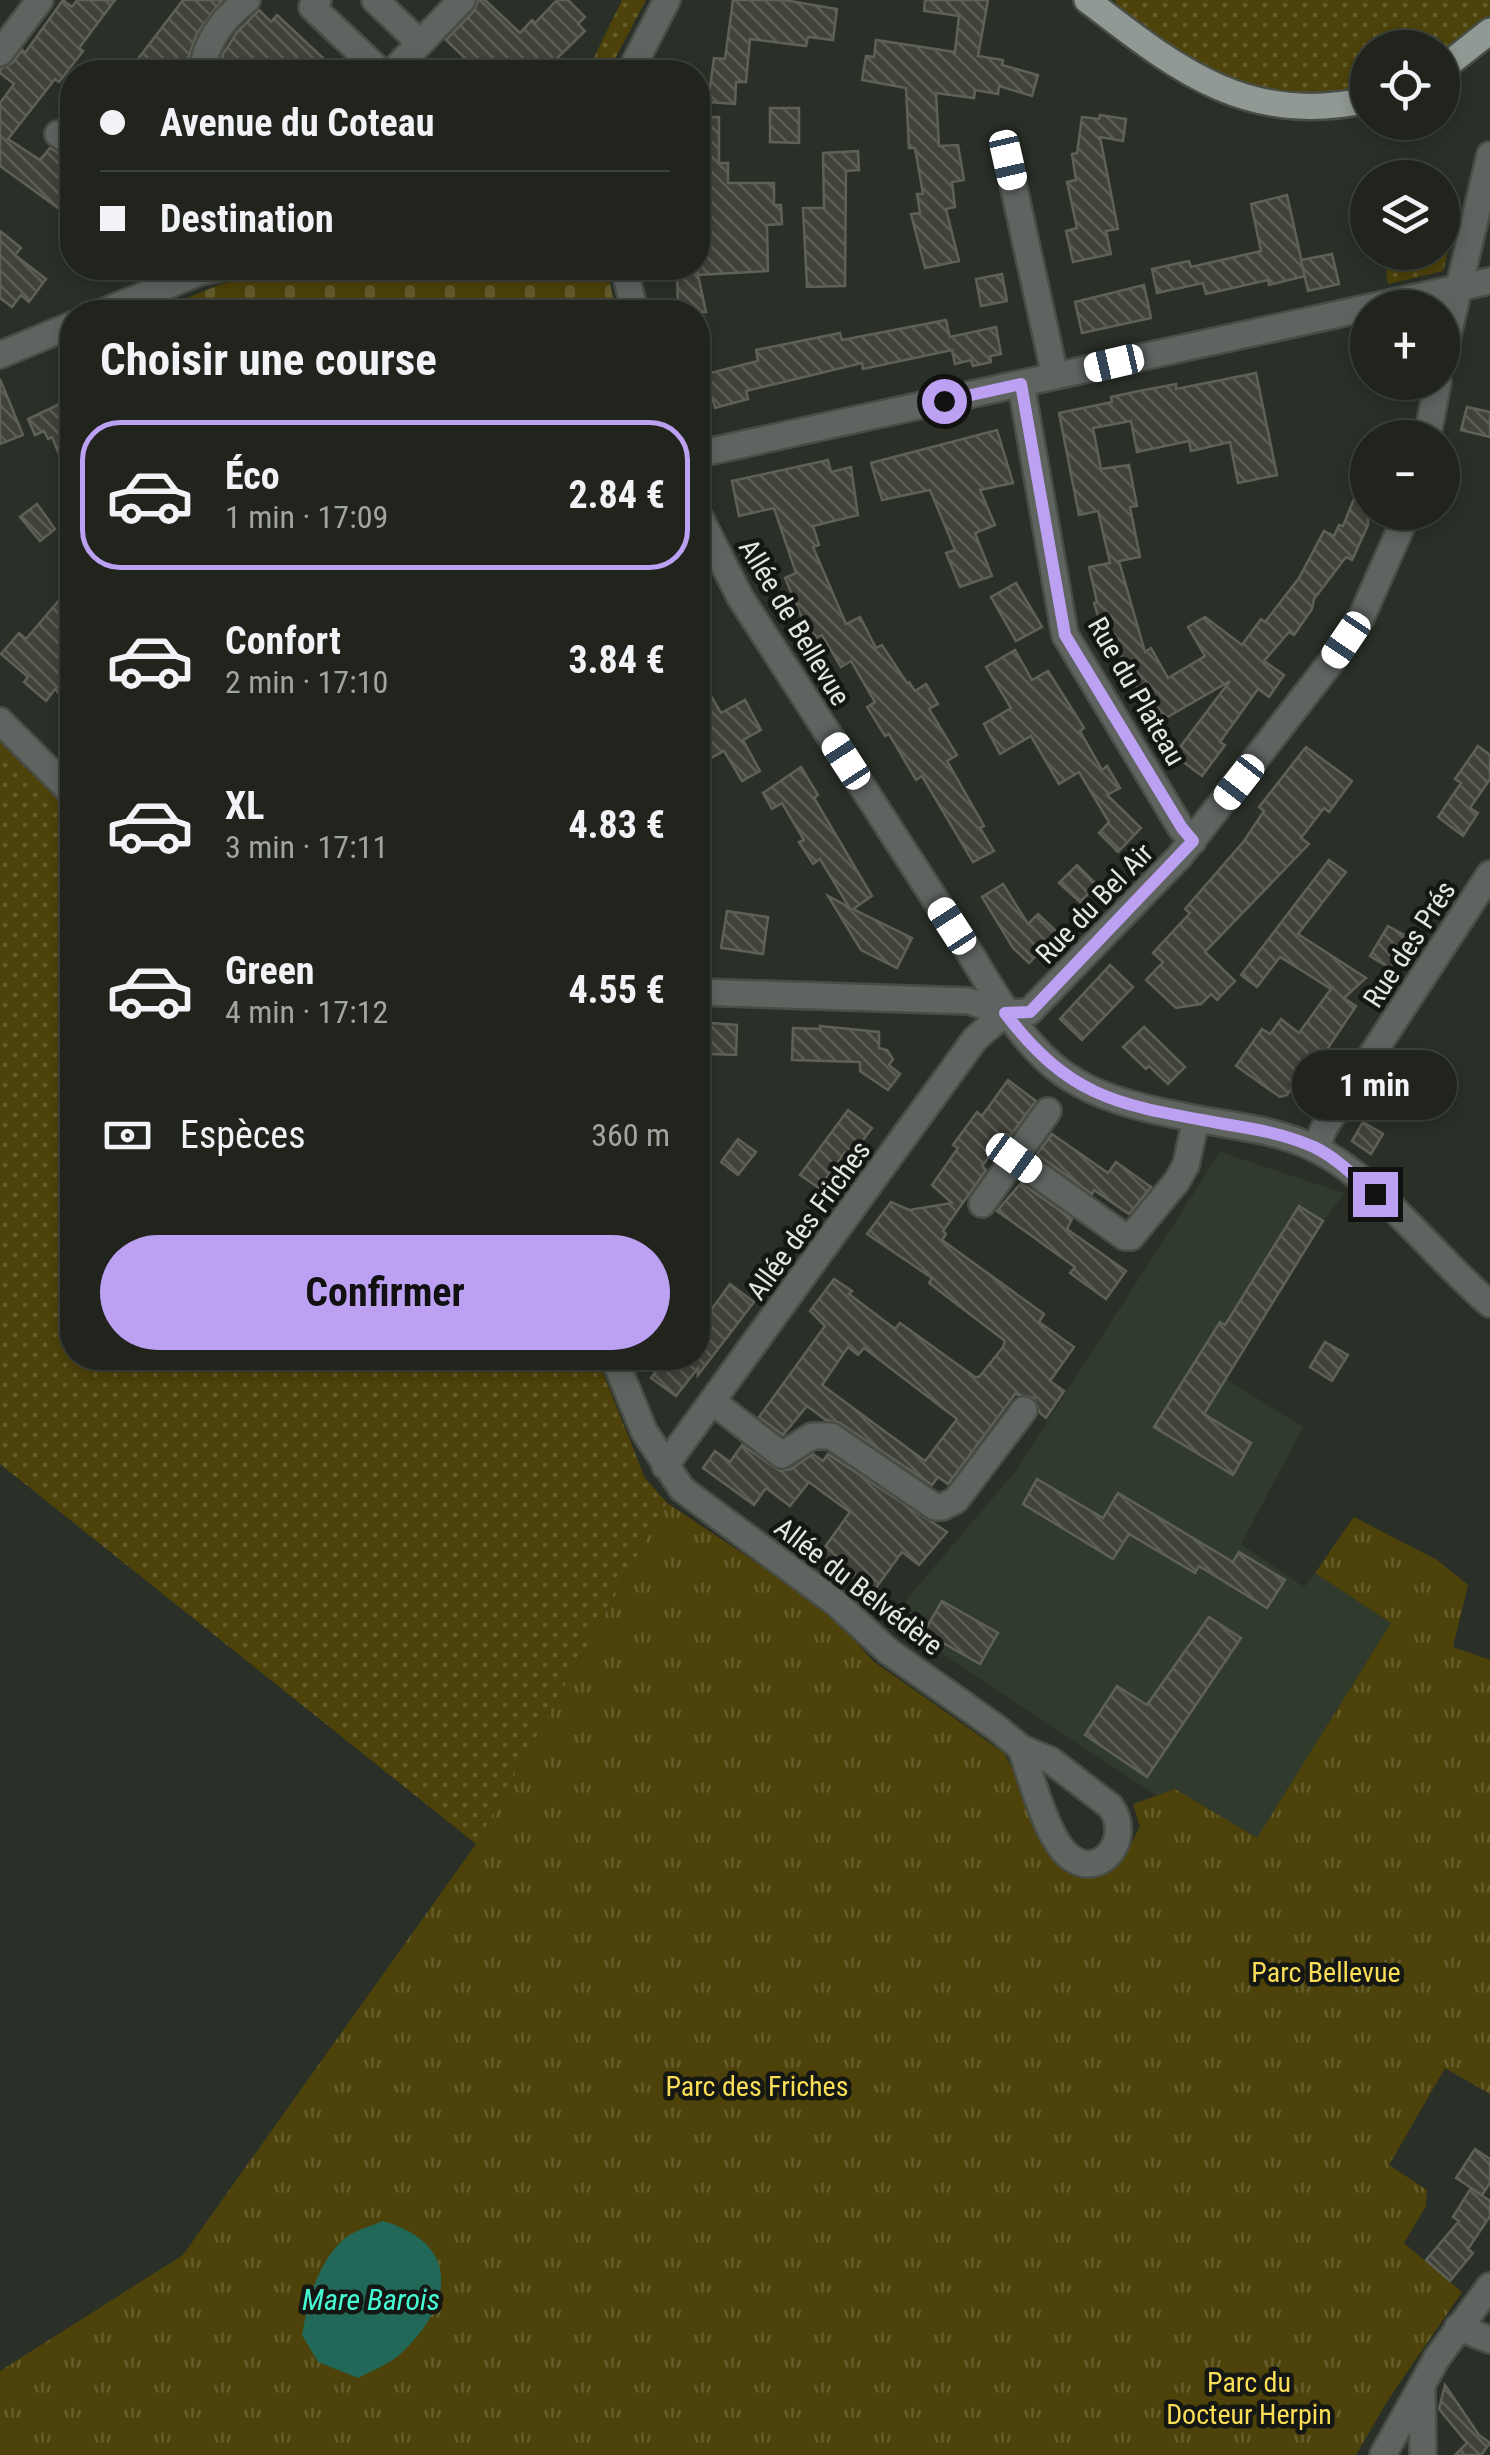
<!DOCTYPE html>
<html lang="fr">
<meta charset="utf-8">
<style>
body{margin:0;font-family:"Roboto Condensed",sans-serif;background:#282c26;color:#f1f3f6;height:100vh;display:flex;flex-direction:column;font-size:38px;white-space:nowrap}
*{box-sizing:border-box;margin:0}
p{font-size:32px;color:#a2a4a4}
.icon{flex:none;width:55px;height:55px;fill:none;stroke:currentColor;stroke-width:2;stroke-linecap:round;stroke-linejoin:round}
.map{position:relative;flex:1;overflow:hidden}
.drawer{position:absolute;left:60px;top:300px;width:650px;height:1070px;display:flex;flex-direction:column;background:#20241d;border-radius:40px;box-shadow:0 5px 15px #0003,0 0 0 2px #3d413b}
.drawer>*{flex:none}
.top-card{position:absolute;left:60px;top:60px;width:650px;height:220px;border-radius:40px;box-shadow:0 5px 15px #0003,0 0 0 2px #3d413b;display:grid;align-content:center;height:220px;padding:0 40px;background:#20241d}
.buttons{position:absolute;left:1350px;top:30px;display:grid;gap:20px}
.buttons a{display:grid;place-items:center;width:110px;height:110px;border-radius:50%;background:#20241d;box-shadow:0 5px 15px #0003,0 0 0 2px #3d413b;font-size:50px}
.end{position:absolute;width:45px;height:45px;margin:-22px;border:12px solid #bca0f2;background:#111;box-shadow:0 0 0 5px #111}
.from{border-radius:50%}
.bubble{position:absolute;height:70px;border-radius:35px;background:#20241d;box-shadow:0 5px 15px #0003,0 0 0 2px #3d413b;font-size:32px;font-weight:700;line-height:70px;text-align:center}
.car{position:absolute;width:30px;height:60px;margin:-30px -15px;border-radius:12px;box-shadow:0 0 8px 2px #0007;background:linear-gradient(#fff 24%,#345 0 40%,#fff 0 76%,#345 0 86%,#fff 0)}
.top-card b{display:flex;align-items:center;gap:35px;height:95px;font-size:38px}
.top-card b+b{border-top:2px solid #3d413b}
.top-card i{width:25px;height:25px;background:#f1f3f6}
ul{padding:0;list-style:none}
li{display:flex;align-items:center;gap:30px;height:150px;margin:0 20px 15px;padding:0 20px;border:5px solid transparent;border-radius:40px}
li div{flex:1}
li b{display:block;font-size:38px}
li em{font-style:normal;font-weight:700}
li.current{border-color:#bca0f2}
li>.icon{width:90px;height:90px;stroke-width:1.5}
h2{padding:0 40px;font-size:45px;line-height:120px}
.pay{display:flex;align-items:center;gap:25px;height:110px;padding:0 40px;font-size:38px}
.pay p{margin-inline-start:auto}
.primary-button{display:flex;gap:20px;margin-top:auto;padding:20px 40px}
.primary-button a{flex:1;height:115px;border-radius:60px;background:#bca0f2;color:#111;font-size:40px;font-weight:700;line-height:115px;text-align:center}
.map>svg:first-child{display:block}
.built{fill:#313b2d}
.grass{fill:url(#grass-dots)}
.cemetery{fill:url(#cemetery-stones)}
.park{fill:url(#park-tufts)}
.water{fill:#226858}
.building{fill:url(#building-back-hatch);stroke:#5f6157;stroke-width:2.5;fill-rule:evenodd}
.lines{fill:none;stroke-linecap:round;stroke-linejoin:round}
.minor-casing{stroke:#484d45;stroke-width:30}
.major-casing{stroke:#484d45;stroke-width:30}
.minor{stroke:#5f6461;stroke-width:25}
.major{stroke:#909993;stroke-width:25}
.route{stroke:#bca0f2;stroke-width:12}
.labels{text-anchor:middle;stroke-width:9;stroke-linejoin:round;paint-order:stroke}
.street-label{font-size:28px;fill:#e3e7e1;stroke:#141713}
.park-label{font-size:28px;fill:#fade57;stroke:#141713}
.water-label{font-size:30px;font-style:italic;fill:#46fcd5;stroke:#141713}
</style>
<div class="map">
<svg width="1490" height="2455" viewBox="0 0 1490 2455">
<defs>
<pattern id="grass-dots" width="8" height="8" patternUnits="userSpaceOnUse" patternTransform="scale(2.5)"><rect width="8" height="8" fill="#4d4209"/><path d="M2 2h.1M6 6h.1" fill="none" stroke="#665d2d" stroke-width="1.8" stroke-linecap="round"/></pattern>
<pattern id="cemetery-stones" width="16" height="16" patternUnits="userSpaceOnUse" patternTransform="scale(2.5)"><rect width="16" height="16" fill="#4d4209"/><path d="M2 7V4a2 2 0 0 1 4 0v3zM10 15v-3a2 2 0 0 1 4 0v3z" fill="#665d2d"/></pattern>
<pattern id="park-tufts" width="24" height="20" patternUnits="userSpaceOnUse" patternTransform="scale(2.5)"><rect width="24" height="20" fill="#4d4209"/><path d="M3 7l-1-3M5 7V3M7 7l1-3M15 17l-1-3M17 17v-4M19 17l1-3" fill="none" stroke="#665d2d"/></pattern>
<pattern id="building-back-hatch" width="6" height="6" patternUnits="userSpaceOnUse" patternTransform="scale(2.5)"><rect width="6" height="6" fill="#41433a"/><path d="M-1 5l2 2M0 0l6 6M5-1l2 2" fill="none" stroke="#5c5e56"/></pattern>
</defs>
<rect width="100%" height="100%" fill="#2a3027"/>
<polygon class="built" points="1220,1152 1344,1193 1323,1221 1226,1379 1303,1427 1241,1544 1304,1587 1315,1573 1391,1623 1257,1838 1175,1789 1157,1796 890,1619 1015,1472"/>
<g class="grass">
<polygon points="622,0 646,0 608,72 587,72"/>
<polygon points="1115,0 1490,0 1490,31 1443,69 1442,48 1368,48 1367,100 1266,102 1133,35"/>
<polygon points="1443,205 1459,206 1443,271 1388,284 1386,271 1400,253 1442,252"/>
<polygon points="0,742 72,814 72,1358 597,1358 645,1478 667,1503 476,1844 0,1464"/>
</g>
<polygon class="cemetery" points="296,268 607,268 616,312 153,312 221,284"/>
<polygon class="park" points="667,1503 829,1611 873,1661 1004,1753 1024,1790 1041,1835 1060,1865 1088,1875 1122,1860 1140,1827 1133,1804 1175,1789 1257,1838 1391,1623 1315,1573 1354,1517 1437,1560 1468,1585 1453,1647 1490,1660 1490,2094 1445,2068 1389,2165 1427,2190 1426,2206 1404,2243 1462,2292 1386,2403 1356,2455 0,2455 0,2371 183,2255 476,1844"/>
<path class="water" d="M383,2221C463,2244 453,2307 399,2355C388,2365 371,2371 358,2378L318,2362L302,2335C308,2300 317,2263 345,2238C355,2230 372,2226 383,2221Z"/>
<g class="building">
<polygon points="63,0 72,7 77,0 115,0 79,48 83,51 59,82 55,79 8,139 40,160 50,148 72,162 72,218 0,166 0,103 14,84 0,73 0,69 12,63 22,50 25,53"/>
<polygon points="183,0 222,0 197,33 183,72 128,72"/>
<polygon points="478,0 485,0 520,33 532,20 535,23 557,0 568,0 585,17 578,24 585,31 543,72 457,72 468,61 446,40 474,11"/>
<polygon points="733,0 784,0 837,9 833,40 808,37 806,46 750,39 746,82 736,82 735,104 708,102 714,58 725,59"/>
<polygon points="925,0 988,0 978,56 1003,60 1002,65 1038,75 1032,96 999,86 998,94 975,90 974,98 936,93 939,146 958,145 964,180 952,182 955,207 946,209 959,261 925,268 911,214 920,213 917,194 923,194 915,148 909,148 906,88 862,80 866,56 874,57 876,40 955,52 959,16 924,11"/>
<polygon points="259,10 271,22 277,15 338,72 231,72 220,63 223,54 237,32"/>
<polygon points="770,108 799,108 799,143 770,142"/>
<polygon points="1100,115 1126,119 1123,141 1100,137 1118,229 1106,231 1111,254 1073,262 1066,231 1077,228 1067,182 1076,180 1072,154 1077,153 1082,117 1099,119"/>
<polygon points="698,117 719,117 719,163 728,163 728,183 774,183 774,205 781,205 782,224 767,225 768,271 698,275 706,312 678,312 677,268 696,268 698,275"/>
<polygon points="858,151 859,170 846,171 845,286 807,287 803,208 824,208 823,153"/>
<polygon points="1287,195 1305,276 1269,285 1268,280 1206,294 1203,283 1157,293 1152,269 1189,261 1191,267 1261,251 1251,204"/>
<polygon points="0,231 21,248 15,255 46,279 29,302 21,295 12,307 0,298"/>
<polygon points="1332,254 1339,284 1308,291 1301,260"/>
<polygon points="1002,274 1007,301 981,306 976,279"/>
<polygon points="1144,285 1151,318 1082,333 1075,302"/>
<polygon points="946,320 950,337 996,327 1001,354 990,356 991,362 973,366 971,360 955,364 952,350 863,369 862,363 746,391 748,399 715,408 713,400 708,401 706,391 698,393 698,376 758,361 756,350 840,333 842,340"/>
<polygon points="1256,373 1277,475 1238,483 1230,442 1191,451 1189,441 1137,452 1131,421 1093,428 1101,469 1129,465 1137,506 1130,507 1140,557 1119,561 1145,652 1151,648 1168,678 1205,656 1188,627 1205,617 1242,645 1261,619 1265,622 1299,578 1324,531 1334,536 1339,525 1343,526 1368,464 1368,525 1352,560 1346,557 1314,599 1312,609 1294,635 1289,632 1264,661 1284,675 1269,697 1258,689 1220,742 1225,745 1202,776 1174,755 1230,681 1157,723 1107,634 1104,635 1094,603 1097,602 1089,567 1110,563 1098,511 1079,515 1059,413 1112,402 1111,397 1139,391 1176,384 1176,389"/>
<polygon points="0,379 23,435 0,444"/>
<polygon points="72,398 72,486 52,437 48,439 44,431 35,435 28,419"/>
<polygon points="1467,407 1490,412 1490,437 1461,430"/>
<polygon points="997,430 1013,483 980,490 995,525 975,533 992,576 960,587 946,553 955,550 930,490 882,500 871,463"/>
<polygon points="828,460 831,472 851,467 858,515 813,526 819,545 813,547 846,624 860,617 876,648 882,645 907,683 909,682 915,691 926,684 938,704 929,709 957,755 947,761 984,826 980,828 994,851 973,862 922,776 916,780 889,734 885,736 867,707 875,702 851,661 841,667 822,635 811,640 785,578 796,573 774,508 739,516 732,481"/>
<polygon points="37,504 55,529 40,541 20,517"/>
<polygon points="1016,583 1042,627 1016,641 991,597"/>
<polygon points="61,598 72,608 72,708 55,689 46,701 24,682 28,677 1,654 19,633 26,639"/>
<polygon points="1015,650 1032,680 1048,671 1084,728 1080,731 1102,770 1107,766 1120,788 1107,795 1141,828 1118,852 1099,833 1109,822 1079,772 1059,784 1031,736 1000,754 984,724 1011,708 986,667"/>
<polygon points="698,674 721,713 745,700 761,730 743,740 760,771 742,781 724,751 698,765"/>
<polygon points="1478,746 1490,755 1490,779 1470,808 1478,813 1463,836 1438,817 1461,783 1455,779"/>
<polygon points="1306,747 1352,781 1329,812 1324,808 1301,838 1309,844 1205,952 1235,981 1217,1000 1211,994 1201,1004 1176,1008 1146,980 1163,962 1153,953 1190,913 1185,909 1244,841 1264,811 1259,807"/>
<polygon points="801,767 818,795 814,798 872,896 853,909 912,938 897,968 861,950 828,896 849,907 820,859 813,864 799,842 804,840 782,803 772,809 763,793"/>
<polygon points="1329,860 1346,872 1298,934 1366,978 1344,998 1356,1006 1326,1051 1323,1049 1317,1059 1313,1057 1287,1095 1280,1097 1236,1066 1262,1029 1270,1034 1281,1019 1299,1033 1331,989 1280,957 1257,987 1241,975"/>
<polygon points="1077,865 1097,885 1080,902 1059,883"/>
<polygon points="1003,884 1028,924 1038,914 1058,933 1029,963 1013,948 982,897"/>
<polygon points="727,911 768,917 763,954 721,948"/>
<polygon points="1388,926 1406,936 1402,942 1405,945 1390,968 1370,956"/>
<polygon points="1110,965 1133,987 1082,1040 1060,1019"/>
<polygon points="711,1023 737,1025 736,1055 710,1054"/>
<polygon points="820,1026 879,1032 879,1048 887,1050 893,1059 889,1065 900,1074 888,1090 860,1071 860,1062 792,1060 793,1028 820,1029"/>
<polygon points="1144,1027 1185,1067 1168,1084 1149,1066 1146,1069 1123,1047"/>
<path d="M1008,1080L1036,1101L1010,1136L1007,1134L982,1166L986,1170L943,1231L946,1234L942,1240L1044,1314L1039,1322L1074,1347L1050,1381L1064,1391L1046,1418L1040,1413L1034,1398L1015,1394L948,1484L938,1477L932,1485L840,1423L826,1420L807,1406L783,1435L759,1417L825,1326L810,1311L834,1279L852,1291L849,1294L895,1329L900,1323L975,1377H979L1003,1347L1005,1341L929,1283L932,1278L867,1234L891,1202L909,1210L952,1203L932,1185L958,1148L953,1145L977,1112L982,1116ZM848,1347L858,1355L864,1348L957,1419L925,1461L822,1385Z"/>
<polygon points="848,1110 872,1128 851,1156 845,1152 819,1188 800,1175"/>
<polygon points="1363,1122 1383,1134 1371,1154 1352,1141"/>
<polygon points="1052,1134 1108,1173 1116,1162 1151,1187 1129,1214 1094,1190 1092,1194 1037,1154"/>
<polygon points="738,1139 756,1152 738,1175 721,1162"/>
<polygon points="1021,1183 1072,1219 1067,1229 1126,1271 1106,1299 1070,1273 1075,1267 997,1211"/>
<polygon points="1299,1206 1323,1221 1204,1414 1251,1443 1233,1475 1154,1427 1220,1322 1225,1325"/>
<polygon points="730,1284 754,1302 698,1375 698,1368 676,1396 651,1378 666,1358 698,1358 698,1328"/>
<polygon points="1325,1342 1348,1355 1332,1381 1310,1367"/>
<polygon points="742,1445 780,1471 791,1469 813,1454 823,1461 828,1454 947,1532 919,1565 902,1552 873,1592 820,1554 850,1512 825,1494 809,1482 790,1506 766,1488 754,1505 703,1468 715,1451 730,1462"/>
<polygon points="1037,1479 1103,1518 1118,1493 1233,1562 1239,1552 1285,1580 1267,1608 1199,1566 1195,1573 1129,1534 1113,1559 1023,1504"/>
<polygon points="942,1601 998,1633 980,1664 924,1632"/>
<polygon points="1209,1617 1241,1638 1147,1777 1085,1735 1117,1686 1147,1705"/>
<polygon points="1475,2149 1490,2159 1490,2183 1482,2195 1456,2178"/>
<polygon points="1471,2188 1490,2201 1490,2216 1468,2249 1473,2253 1450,2281 1426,2260 1459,2221 1453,2217"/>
<polygon points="1445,2385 1479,2435 1490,2443 1481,2455 1455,2455 1467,2443 1439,2409"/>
</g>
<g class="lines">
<defs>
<g id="minor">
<polyline points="318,0 312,7 381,72"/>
<polyline points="375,0 420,43"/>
<polyline points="0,53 40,0"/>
<path d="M199,72C205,64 204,57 208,48C216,29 231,12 247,0"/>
<polyline points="392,72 462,0"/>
<polyline points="630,72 667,0"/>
<polyline points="58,134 72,143"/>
<polyline points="1008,161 1055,376"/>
<polyline points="624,268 635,312"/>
<polyline points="103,312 200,272 218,268"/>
<polyline points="0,355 72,325"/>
<polyline points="1442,360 1490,155"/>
<polyline points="1021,384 1065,635 1181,828 1193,841"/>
<polyline points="1427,438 1438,382"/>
<polyline points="698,454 1490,281"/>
<path d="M698,514L740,597L973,958C1042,1075 1069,1096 1203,1120C1241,1127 1279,1131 1314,1148C1377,1178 1435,1258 1490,1304"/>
<polyline points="0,721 72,793"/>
<polyline points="698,992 969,1001 1005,1013 1029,1012 1180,856 1331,662 1361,618 1408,512"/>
<polyline points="1316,1149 1324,1128 1490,874"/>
<polyline points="1014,1158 1125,1237 1131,1237 1177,1181 1186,1165 1196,1119"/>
<polyline points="982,1204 1048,1111"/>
<polyline points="614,1358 644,1431 682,1489 836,1603 888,1651 997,1728 1021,1748"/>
<polyline points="713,1402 782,1455 812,1436 831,1436 935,1507 942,1507 956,1500 1024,1410"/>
<polyline points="665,1466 975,1039 1005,1013"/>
<path d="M1021,1748L1050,1760L1110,1806C1134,1837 1101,1881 1070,1857C1047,1840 1031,1776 1021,1748Z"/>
<polyline points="1458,2327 1490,2340"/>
<polyline points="1422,2390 1423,2455"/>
<polyline points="1383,2455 1437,2358 1490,2286"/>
</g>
<g id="major">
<path d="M1087,0C1177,69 1246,126 1368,100"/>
<polyline points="1442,69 1490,31"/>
</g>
</defs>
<use href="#minor" class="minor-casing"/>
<use href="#major" class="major-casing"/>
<use href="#minor" class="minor"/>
<use href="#major" class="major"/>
</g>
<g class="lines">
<path class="route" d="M944,401L1021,384L1065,635L1182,828L1193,841L1030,1012L1005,1013C1072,1101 1121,1105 1224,1124C1255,1129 1285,1134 1314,1147C1337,1158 1356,1178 1375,1194"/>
</g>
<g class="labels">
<g class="street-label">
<text transform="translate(795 622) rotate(59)" y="10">Allée de Bellevue</text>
<text transform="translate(1137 691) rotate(60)" y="10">Rue du Plateau</text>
<text transform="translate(1094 903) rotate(-46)" y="10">Rue du Bel Air</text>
<text transform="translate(1409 944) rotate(-57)" y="10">Rue des Prés</text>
<text transform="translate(808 1220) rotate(-54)" y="10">Allée des Friches</text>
<text transform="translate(859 1586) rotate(38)" y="10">Allée du Belvédère</text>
</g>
<g class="park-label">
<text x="1326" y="1982">Parc Bellevue</text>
<text x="757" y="2096">Parc des Friches</text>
<text x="1249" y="2392">Parc du<tspan x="1249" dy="32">Docteur Herpin</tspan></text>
</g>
<g class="water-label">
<text x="371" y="2310">Mare Barois</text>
</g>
</g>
</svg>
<div class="buttons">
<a><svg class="icon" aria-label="locate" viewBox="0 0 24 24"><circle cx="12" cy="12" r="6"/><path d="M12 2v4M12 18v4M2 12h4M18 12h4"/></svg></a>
<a><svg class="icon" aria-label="layers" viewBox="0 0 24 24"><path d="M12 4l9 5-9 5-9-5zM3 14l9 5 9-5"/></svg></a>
<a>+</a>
<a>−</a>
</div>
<i class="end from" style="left:944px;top:401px"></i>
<i class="end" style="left:1375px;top:1194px"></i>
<div class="bubble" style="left:1292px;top:1050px;width:165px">1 min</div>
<i class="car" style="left:1008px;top:160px;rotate:167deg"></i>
<i class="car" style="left:1114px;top:363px;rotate:257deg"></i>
<i class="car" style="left:1346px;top:640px;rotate:214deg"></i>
<i class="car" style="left:846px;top:761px;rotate:327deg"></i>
<i class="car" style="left:1239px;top:782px;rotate:218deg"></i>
<i class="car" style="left:952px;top:926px;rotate:327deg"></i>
<i class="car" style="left:1014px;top:1158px;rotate:126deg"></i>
<div class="top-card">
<b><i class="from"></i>Avenue du Coteau</b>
<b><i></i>Destination</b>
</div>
<section class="drawer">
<h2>Choisir une course</h2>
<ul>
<li class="current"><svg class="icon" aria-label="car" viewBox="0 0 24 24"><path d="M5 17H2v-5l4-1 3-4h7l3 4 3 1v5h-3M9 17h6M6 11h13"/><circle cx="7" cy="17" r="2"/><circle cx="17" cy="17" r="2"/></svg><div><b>Éco</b><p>1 min · 17:09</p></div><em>2.84 €</em></li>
<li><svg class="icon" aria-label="car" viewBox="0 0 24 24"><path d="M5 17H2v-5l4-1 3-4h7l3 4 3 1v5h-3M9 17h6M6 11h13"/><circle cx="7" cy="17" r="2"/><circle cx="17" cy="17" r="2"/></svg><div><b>Confort</b><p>2 min · 17:10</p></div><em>3.84 €</em></li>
<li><svg class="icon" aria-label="car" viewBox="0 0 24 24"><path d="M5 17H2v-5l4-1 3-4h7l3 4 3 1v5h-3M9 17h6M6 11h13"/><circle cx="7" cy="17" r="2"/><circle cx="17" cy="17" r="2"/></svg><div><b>XL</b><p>3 min · 17:11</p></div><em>4.83 €</em></li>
<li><svg class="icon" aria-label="car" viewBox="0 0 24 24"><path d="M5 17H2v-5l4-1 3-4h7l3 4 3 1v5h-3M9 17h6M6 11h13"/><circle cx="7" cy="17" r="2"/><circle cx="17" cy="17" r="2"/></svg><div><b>Green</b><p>4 min · 17:12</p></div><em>4.55 €</em></li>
</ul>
<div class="pay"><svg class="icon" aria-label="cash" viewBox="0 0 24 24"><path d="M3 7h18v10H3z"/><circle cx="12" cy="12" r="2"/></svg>Espèces<p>360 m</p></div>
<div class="primary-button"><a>Confirmer</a></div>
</section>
</div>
